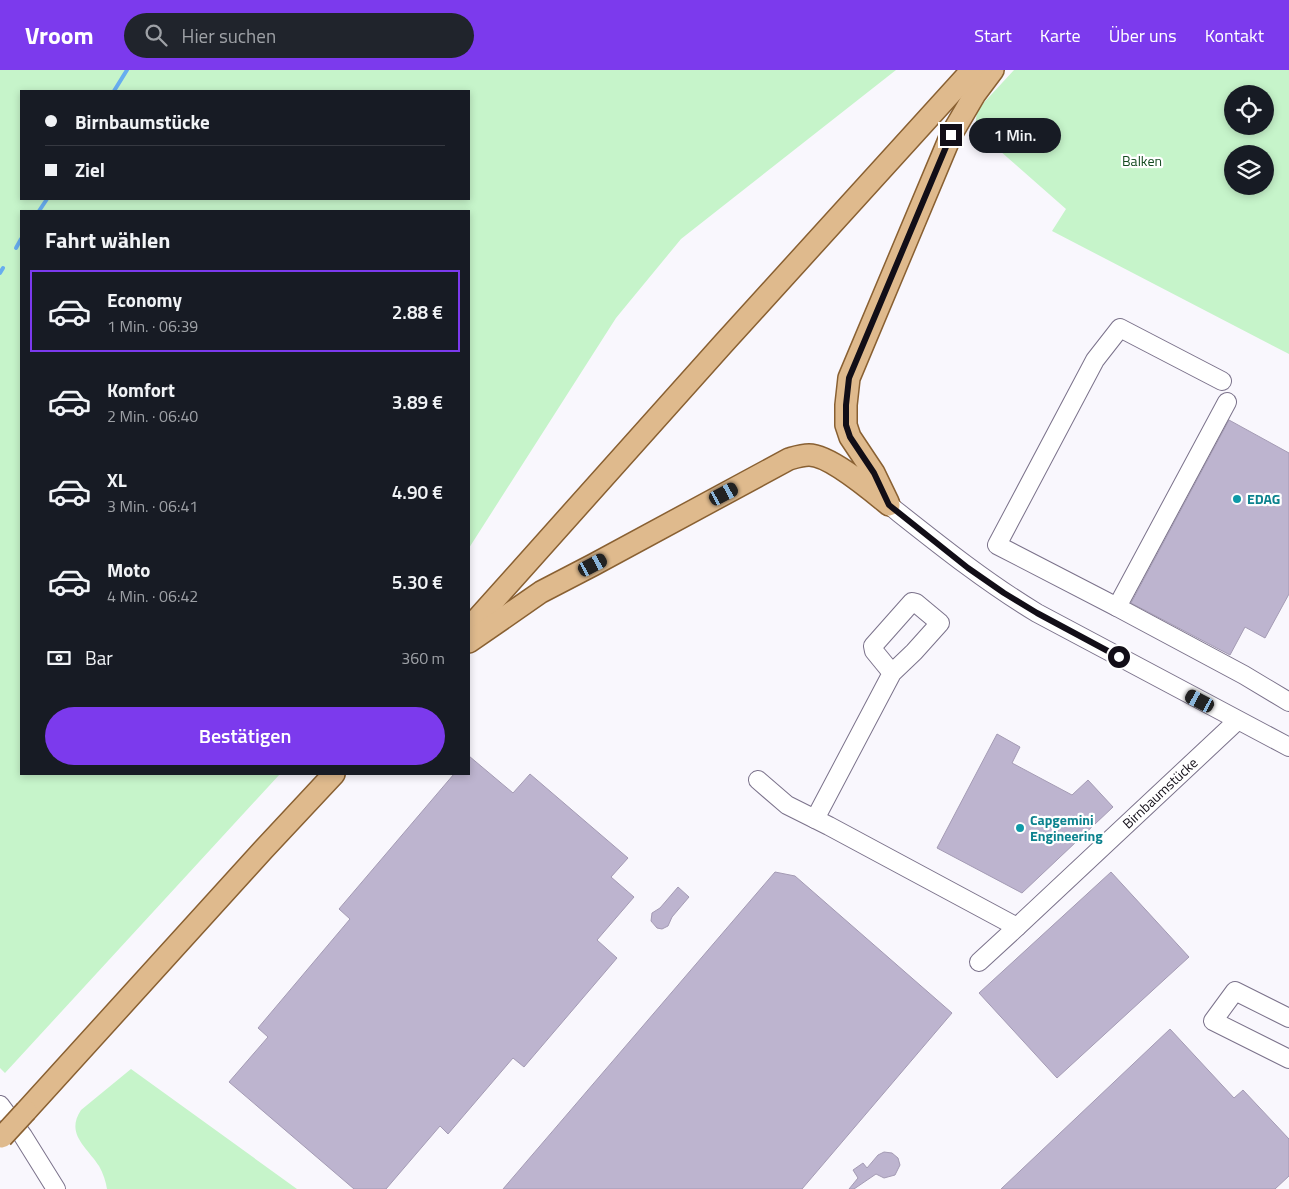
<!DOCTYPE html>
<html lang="de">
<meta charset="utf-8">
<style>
body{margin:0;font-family:"Titillium Web",sans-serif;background:#20242c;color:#f1f3f6;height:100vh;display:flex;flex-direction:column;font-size:19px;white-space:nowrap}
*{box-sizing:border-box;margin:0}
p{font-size:16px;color:#9ea1a6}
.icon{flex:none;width:28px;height:28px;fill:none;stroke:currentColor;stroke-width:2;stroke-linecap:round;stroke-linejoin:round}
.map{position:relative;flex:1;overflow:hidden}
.drawer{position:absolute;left:20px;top:140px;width:450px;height:565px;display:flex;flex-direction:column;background:#171b24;border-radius:0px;box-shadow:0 2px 8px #0003}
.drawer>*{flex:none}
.hud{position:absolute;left:20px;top:20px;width:450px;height:110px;border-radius:0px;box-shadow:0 2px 8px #0003;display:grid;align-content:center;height:110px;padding:0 25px;background:#171b24}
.buttons{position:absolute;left:1224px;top:15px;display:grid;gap:10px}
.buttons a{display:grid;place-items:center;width:50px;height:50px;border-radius:50%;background:#171b24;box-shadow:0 2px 8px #0003;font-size:25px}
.end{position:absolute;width:22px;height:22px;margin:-11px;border:6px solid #120e17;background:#fff;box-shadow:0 0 0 2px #fff}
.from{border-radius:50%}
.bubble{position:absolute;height:35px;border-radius:18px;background:#171b24;box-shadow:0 2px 8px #0003;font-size:16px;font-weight:600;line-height:35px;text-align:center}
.car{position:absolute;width:15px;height:30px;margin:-15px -8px;border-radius:6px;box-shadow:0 0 4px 1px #0007;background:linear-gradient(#222 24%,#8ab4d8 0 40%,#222 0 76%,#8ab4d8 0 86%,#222 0)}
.hud b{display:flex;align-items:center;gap:18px;height:48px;font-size:19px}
.hud b+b{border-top:1px solid #363941}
.hud i{width:12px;height:12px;background:#f1f3f6}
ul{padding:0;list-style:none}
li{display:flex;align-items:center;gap:15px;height:82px;margin:0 10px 8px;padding:0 15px;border:2px solid transparent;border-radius:0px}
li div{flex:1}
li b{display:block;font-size:19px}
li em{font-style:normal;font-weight:600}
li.selected{border-color:#7c3aed}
li>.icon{width:45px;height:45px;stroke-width:1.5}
h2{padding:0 25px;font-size:22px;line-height:60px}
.pay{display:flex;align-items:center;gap:12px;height:55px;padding:0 25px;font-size:19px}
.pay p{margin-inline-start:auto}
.action{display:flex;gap:10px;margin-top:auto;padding:10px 25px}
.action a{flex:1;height:58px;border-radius:30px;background:#7c3aed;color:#fff;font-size:20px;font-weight:600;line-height:58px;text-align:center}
header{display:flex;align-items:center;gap:30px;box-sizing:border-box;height:70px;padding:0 25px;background:#7c3aed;color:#fff}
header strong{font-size:24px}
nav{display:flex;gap:28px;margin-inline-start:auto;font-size:18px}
.search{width:350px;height:45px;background:#20242c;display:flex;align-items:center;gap:12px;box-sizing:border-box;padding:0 18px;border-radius:28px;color:#9ea1a6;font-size:19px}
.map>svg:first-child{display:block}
.green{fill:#c6f4ca;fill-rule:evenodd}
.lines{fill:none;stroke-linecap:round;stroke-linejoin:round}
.stream{stroke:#67adef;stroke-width:4}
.building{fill:#bdb4cf;stroke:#a49bb4}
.minor-casing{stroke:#7b728b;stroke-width:20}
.major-casing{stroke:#896032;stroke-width:24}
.minor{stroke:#fff;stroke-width:18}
.major{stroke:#dfba8d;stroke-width:21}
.major-bridge-casing{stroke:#896032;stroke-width:24;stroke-linecap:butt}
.major-bridge{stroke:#dfba8d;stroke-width:21}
.route{stroke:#120e17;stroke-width:6}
.culture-dot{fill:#0f9aa8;stroke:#fff;stroke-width:2}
.labels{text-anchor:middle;stroke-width:4.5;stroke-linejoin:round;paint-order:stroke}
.park-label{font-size:14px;fill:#154b21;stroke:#fff}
.culture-label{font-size:14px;font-weight:bold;fill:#0d838f;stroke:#fff;text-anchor:start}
.street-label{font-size:14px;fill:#120e17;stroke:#fff}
</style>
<header>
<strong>Vroom</strong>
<div class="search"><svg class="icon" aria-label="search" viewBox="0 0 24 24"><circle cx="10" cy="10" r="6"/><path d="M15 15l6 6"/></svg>Hier suchen</div>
<nav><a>Start</a><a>Karte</a><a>Über uns</a><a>Kontakt</a></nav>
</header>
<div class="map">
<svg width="1289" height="1119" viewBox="0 0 1289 1119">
<rect width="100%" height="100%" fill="#f9f7fd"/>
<g class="green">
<path d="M0,0H896L681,169L616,248L469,478V141H21V704H280L5,1003L0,998ZM469,21V129H21V21Z"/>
<path d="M1014,0H1289V284L1052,161L1066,139L975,59L977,40ZM1232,24H1265V56H1232ZM1232,84H1265V116H1232Z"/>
<path d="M131,999L297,1119H107C106,1112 103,1103 99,1096C87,1077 65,1064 81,1040Z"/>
</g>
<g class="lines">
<g class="stream">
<polyline points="114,21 127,0"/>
<polyline points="39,141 47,129"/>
<polyline points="16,178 21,169"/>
<polyline points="0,203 3,198"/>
</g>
</g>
<g class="building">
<polygon points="1229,350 1289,383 1289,524 1265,568 1245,557 1230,585 1131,533"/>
<polygon points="997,664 1020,677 1012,693 1072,725 1088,710 1113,737 1022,823 937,778"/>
<polygon points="469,686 513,723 530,704 628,788 611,807 634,827 597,870 617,888 524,997 513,988 448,1064 440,1056 386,1119 354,1119 229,1012 268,967 258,958 350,849 339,839 454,704 469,704"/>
<polygon points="775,802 795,806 952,943 802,1119 503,1119"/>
<polygon points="1111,802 1189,887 1057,1008 979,923"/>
<polygon points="678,817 689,827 672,847 668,856 662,859 657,858 651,851 652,843 660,838"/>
<polygon points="1170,959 1234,1028 1243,1020 1289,1069 1289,1106 1275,1119 1001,1119"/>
<polygon points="884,1082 892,1083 898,1088 900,1095 895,1105 884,1108 876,1104 854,1119 849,1119 858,1108 853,1100 863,1093 867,1098 878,1085"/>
</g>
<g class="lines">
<defs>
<g id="minor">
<polyline points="1227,332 1117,537 1244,605 1289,632"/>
<path d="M889,435C937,473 984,511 1037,543L1289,677"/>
<polyline points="1117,537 997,475 1095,290 1120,258 1222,311"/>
<polyline points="758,710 787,735 829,756 1017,857 1237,651"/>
<polyline points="815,749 892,603 914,582 940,553 916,533 912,532 873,576 874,581 892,603"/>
<polyline points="979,892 1017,857"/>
<polyline points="1289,948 1235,921 1213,951 1289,989"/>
<polyline points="0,1035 23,1066 56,1119"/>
</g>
<g id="major">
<polyline points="888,432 874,403 850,367 846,355 846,335 849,308 951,65 975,24 993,0"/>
<polyline points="469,558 723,274 972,0"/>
<path d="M469,572L541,522L593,495L789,389C796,387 802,385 809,385C830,385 872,421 889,435"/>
<polyline points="26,1041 263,780 334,704"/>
</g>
</defs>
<use href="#minor" class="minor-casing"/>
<use href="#major" class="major-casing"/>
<use href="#minor" class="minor"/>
<use href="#major" class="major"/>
<defs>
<polyline id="major-bridge" points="2,1067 26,1041"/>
</defs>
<use href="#major-bridge" class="major-bridge-casing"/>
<use href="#major-bridge" class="major-bridge"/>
</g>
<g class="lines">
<polyline class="route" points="951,65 849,308 846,335 846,355 850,367 874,403 889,435 968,498 1004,523 1037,543 1119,587"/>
</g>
<g class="culture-dot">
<circle cx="1237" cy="429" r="5"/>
<circle cx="1020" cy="758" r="5"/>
</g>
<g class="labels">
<g class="park-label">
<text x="1142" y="96">Balken</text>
</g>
<g class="culture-label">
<text x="1247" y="434">EDAG</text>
<text x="1030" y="755">Capgemini<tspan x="1030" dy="16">Engineering</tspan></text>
</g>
<g class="street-label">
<text transform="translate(1160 723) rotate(-43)" y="5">Birnbaumstücke</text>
</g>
</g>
</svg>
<div class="buttons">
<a><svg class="icon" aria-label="locate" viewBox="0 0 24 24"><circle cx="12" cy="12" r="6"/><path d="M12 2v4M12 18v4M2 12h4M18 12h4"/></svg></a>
<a><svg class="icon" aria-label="layers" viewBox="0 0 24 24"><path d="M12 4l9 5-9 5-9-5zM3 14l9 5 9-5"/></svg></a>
</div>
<i class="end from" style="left:1119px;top:587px"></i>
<i class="end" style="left:951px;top:65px"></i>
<div class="bubble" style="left:969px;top:48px;width:92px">1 Min.</div>
<i class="car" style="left:724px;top:424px;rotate:62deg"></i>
<i class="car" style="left:593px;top:495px;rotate:62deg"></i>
<i class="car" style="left:1200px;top:631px;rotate:298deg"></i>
<div class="hud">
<b><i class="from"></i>Birnbaumstücke</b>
<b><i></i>Ziel</b>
</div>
<section class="drawer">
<h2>Fahrt wählen</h2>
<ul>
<li class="selected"><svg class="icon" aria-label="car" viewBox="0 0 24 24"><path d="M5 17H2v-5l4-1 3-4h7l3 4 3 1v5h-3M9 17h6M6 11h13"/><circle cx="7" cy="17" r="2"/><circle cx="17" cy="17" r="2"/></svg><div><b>Economy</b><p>1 Min. · 06:39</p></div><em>2.88 €</em></li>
<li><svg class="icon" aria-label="car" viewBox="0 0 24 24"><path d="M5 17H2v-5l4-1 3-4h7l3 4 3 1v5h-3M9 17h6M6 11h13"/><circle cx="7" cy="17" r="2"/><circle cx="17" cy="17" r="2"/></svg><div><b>Komfort</b><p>2 Min. · 06:40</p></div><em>3.89 €</em></li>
<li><svg class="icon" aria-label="car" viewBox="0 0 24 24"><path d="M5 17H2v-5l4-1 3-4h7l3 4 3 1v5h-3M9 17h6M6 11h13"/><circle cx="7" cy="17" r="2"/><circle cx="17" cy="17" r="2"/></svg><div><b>XL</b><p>3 Min. · 06:41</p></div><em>4.90 €</em></li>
<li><svg class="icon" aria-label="car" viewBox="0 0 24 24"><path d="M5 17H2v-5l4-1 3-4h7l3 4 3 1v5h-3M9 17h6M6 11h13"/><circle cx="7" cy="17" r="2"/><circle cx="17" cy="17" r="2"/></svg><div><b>Moto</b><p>4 Min. · 06:42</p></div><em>5.30 €</em></li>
</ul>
<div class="pay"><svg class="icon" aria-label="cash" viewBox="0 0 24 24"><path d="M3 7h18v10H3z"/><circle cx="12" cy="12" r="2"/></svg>Bar<p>360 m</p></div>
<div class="action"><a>Bestätigen</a></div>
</section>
</div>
